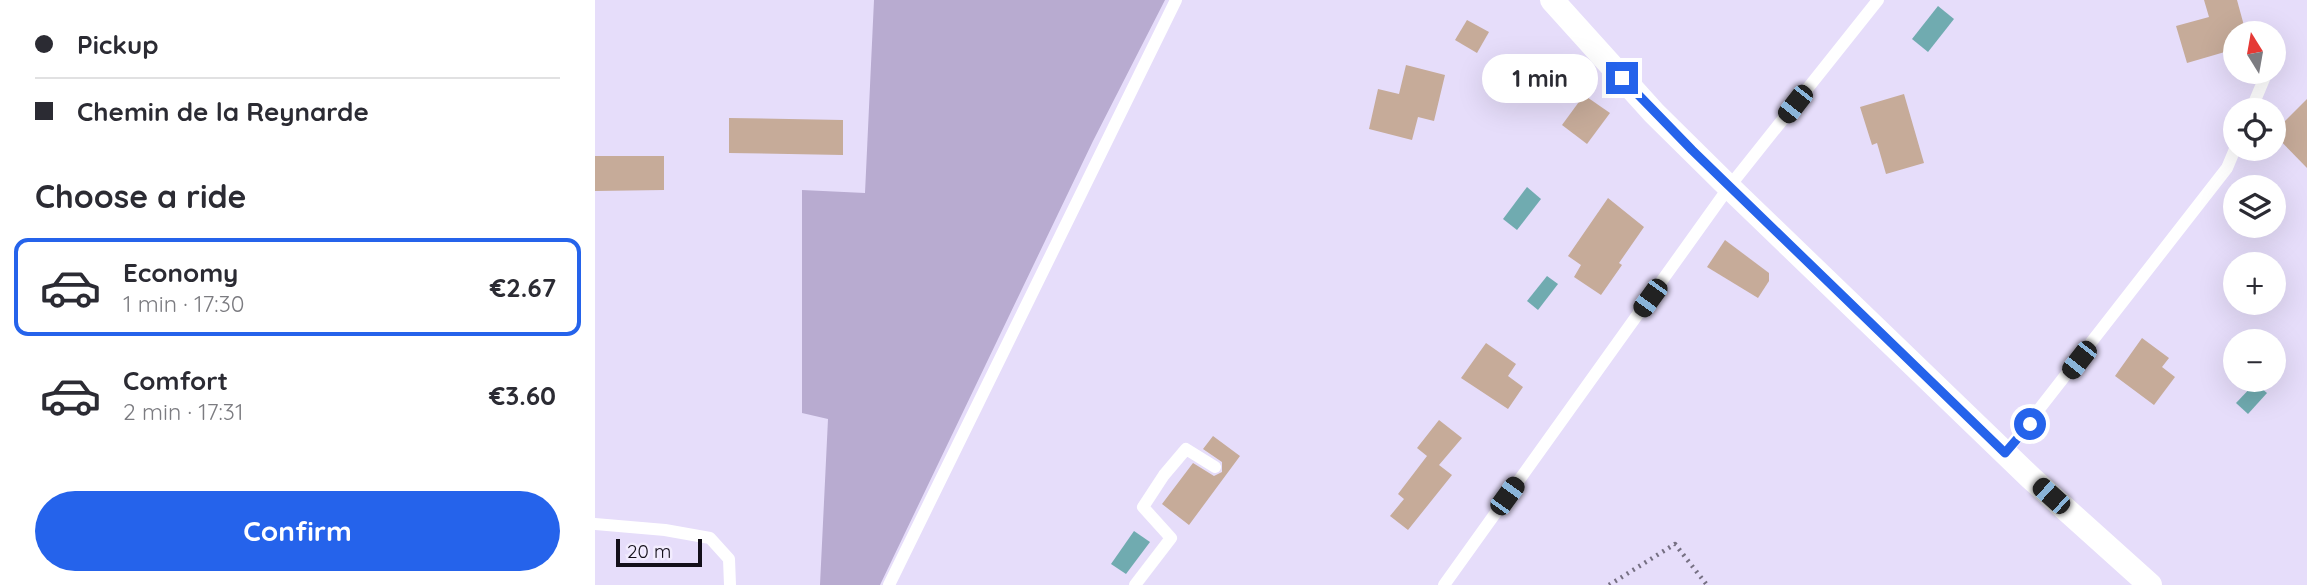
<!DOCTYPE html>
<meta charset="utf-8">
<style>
body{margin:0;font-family:Quicksand,sans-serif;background:#f7f7f7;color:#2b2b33;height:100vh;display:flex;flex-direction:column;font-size:26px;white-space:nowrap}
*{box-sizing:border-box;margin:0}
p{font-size:23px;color:#7c7c81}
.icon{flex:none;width:38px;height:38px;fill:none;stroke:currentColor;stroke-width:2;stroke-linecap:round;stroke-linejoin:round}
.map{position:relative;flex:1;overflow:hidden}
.panel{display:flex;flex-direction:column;background:#fff;width:595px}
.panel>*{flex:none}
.guide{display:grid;align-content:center;height:154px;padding:0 35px;background:#fff}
.needle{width:46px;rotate:349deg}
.buttons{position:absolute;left:1628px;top:21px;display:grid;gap:14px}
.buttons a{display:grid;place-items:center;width:63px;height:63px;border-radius:50%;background:#fff;box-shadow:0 7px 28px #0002;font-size:35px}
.scale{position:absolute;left:21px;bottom:18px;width:86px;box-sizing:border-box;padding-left:7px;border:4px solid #130f19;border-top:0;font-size:19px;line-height:24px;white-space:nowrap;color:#130f19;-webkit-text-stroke:5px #f2ecfe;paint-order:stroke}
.end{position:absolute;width:32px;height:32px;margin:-16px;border:9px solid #2563eb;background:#fff;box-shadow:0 0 0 4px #fff}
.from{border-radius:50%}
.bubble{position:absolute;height:49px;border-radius:24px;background:#fff;box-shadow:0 7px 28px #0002;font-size:23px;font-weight:700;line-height:49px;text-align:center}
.car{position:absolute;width:21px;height:42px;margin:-21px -10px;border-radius:9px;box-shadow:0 0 5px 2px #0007;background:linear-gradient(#222 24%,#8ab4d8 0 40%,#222 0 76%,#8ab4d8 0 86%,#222 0)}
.guide b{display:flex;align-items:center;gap:24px;height:66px;font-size:26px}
.guide b+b{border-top:2px solid #e1e1e2}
.guide i{width:18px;height:18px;background:#2b2b33}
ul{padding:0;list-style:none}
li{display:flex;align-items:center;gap:21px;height:98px;margin:0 14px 10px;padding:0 21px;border:4px solid transparent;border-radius:14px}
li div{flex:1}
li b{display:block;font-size:26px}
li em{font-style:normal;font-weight:700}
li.selected{border-color:#2563eb}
li>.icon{width:63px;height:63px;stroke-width:1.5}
h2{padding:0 35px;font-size:32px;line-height:84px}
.action{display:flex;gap:14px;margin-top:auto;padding:14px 35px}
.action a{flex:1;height:80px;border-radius:42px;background:#2563eb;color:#fff;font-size:28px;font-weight:700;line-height:80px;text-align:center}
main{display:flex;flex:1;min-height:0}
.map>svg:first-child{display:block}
.green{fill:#b8abd0}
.water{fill:#70abb0}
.building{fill:#c6ab99}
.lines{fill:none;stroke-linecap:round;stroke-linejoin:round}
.path{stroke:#767083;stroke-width:4.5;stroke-dasharray:2 5;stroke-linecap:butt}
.lane{stroke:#fff;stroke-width:12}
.street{stroke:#fff;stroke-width:24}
.route{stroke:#2563eb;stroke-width:9}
</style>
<main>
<section class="panel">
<div class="guide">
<b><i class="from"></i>Pickup</b>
<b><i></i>Chemin de la Reynarde</b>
</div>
<h2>Choose a ride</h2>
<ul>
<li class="selected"><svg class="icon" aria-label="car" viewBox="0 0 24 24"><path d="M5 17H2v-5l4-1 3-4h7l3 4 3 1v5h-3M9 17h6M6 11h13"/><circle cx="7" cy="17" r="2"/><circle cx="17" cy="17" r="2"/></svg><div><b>Economy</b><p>1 min · 17:30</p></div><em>€2.67</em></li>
<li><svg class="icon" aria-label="car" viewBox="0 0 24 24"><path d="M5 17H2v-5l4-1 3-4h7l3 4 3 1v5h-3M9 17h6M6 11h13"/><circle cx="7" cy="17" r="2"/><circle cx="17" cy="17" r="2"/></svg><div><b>Comfort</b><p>2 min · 17:31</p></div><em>€3.60</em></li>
</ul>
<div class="action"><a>Confirm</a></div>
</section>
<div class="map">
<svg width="1712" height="585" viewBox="0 0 1712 585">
<rect width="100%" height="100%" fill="#e6ddfa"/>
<polygon class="green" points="279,0 570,0 498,141 285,585 225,585 233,419 207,413 207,190 270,193"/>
<g class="water">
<polygon points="1343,6 1359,19 1333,52 1317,39"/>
<polygon points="932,187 946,199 922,230 908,219"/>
<polygon points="952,276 963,284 943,310 932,301"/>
<polygon points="1660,383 1672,393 1653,414 1641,403"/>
<polygon points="539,531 555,542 531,574 516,564"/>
</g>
<g class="building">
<polygon points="1609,0 1642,0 1651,33 1640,33 1640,49 1592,63 1581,26 1614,17"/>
<polygon points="872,20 894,32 882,53 860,40"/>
<polygon points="811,65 850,75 839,121 823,117 817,140 774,129 783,89 804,94"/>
<polygon points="1309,94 1329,163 1291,174 1282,143 1277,145 1265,107"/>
<polygon points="989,95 1015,113 992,144 967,125"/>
<polygon points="1712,99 1712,168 1678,133"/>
<polygon points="134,118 248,120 248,155 134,153"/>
<polygon points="0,156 69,156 69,190 0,191"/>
<polygon points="1013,198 1049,227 1024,263 1027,265 1006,295 979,277 986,265 973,256"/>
<polygon points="1130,240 1174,273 1174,281 1163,298 1112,267"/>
<polygon points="1547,338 1574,358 1567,367 1580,377 1559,405 1520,376"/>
<polygon points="891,343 921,364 913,376 928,387 913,409 866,378"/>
<polygon points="844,420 867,438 844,465 857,475 813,530 795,516 809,499 803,494 832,456 822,448"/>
<polygon points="618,436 645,456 594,525 567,504 598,463 619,476 627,472 627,462 608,449"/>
</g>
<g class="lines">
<polyline class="path" points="1014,585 1080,544 1112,585"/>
<g class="lane">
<polyline points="1656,110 1672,72"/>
<polyline points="1410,453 1632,168 1640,149"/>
<polyline points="0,524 70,530 115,538 134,559 135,585"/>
<polyline points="294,585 581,0"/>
<polyline points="540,585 576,538 548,507 569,475 591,449 620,467"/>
<polyline points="849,585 1134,187 1283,0"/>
</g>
<polyline class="street" points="957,0 1059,113 1134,187 1436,478 1555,585"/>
</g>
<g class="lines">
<polyline class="route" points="1027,78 1097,150 1410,453 1435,424"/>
</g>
</svg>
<div class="buttons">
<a><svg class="needle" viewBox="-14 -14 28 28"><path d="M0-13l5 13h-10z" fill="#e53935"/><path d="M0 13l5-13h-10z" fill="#7c7c81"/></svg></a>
<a><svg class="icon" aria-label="locate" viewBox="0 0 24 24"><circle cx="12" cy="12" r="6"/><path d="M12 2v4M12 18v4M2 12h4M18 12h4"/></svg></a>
<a><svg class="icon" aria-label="layers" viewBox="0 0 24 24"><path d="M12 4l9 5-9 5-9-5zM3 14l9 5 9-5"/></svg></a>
<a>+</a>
<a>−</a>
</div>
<div class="scale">20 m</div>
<i class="end from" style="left:1435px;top:424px"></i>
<i class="end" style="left:1027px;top:78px"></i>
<div class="bubble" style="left:887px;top:54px;width:116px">1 min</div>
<i class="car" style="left:1200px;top:104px;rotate:218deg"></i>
<i class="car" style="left:1055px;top:298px;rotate:216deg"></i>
<i class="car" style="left:1484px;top:360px;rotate:218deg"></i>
<i class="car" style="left:912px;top:496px;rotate:36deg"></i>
<i class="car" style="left:1456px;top:496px;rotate:312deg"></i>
</div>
</main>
